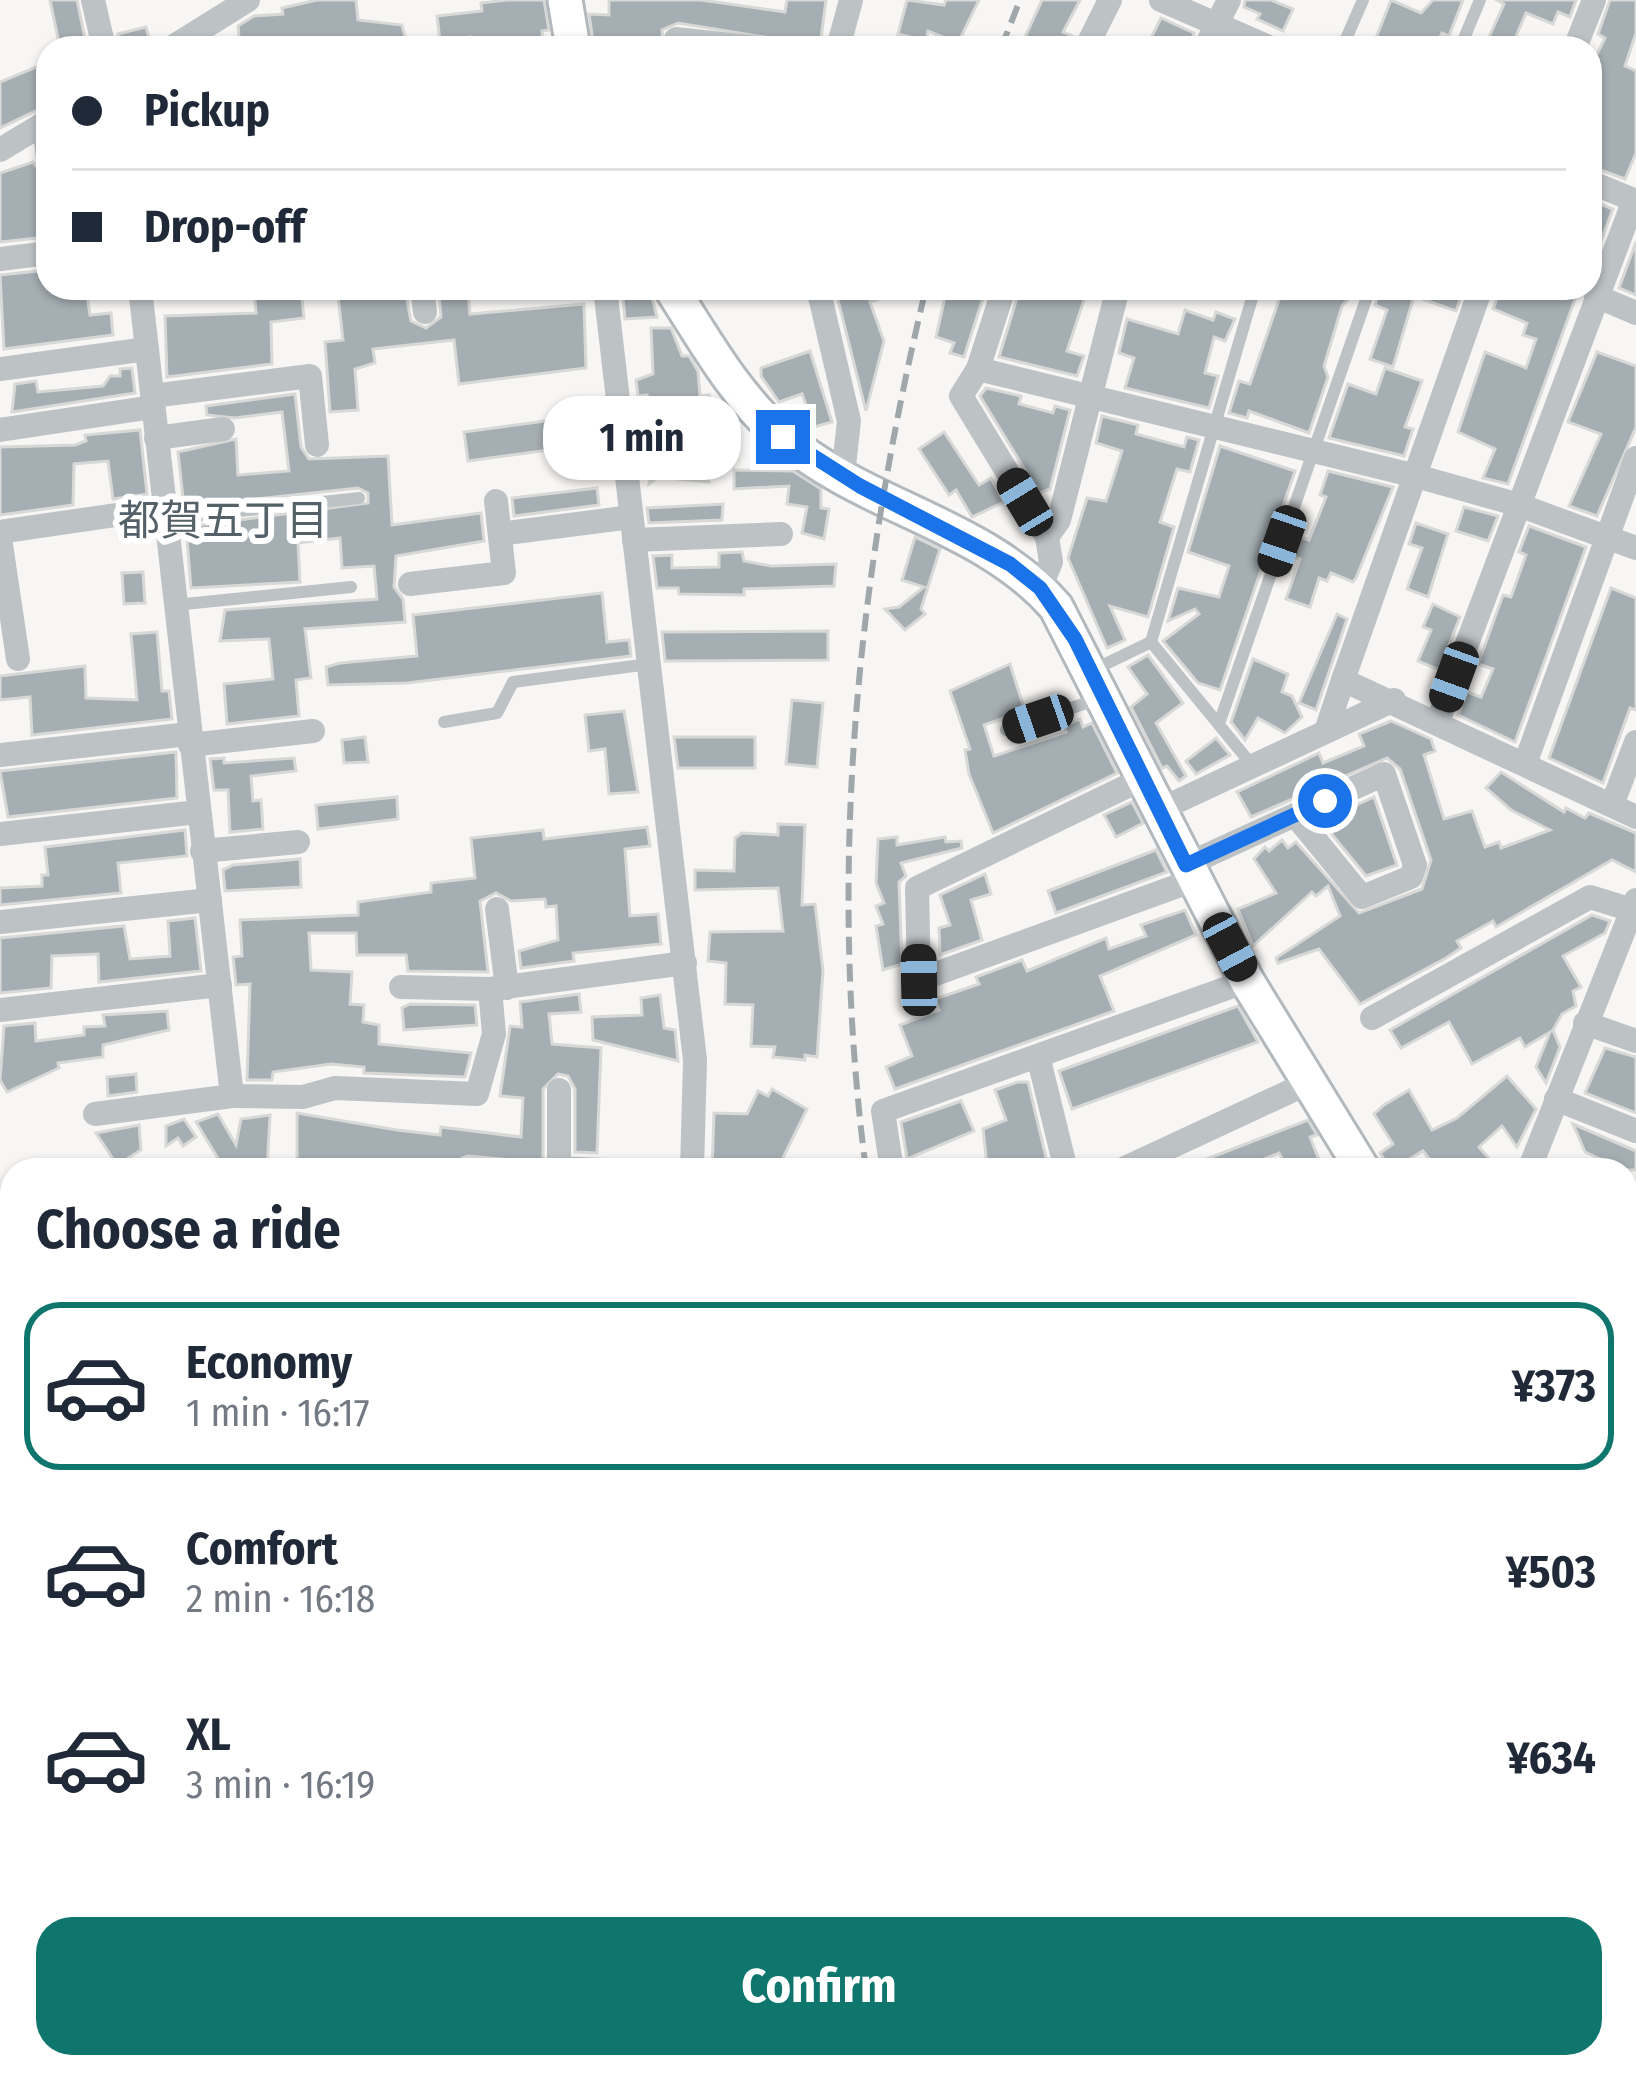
<!DOCTYPE html>
<meta charset="utf-8">
<style>
body{margin:0;font-family:"Fira Sans Condensed","Noto Sans JP",sans-serif;background:#f6f6f7;color:#1f2937;height:100vh;display:flex;flex-direction:column;font-size:45px;white-space:nowrap}
*{box-sizing:border-box;margin:0}
p{font-size:39px;color:#747a83}
.icon{flex:none;width:66px;height:66px;fill:none;stroke:currentColor;stroke-width:2;stroke-linecap:round;stroke-linejoin:round}
.map{position:relative;flex:1;overflow:hidden}
.drawer{position:absolute;left:0px;top:1158px;width:1638px;height:921px;display:flex;flex-direction:column;background:#fff;border-radius:36px 36px 0 0;box-shadow:0 3px 9px #0004}
.drawer>*{flex:none}
.top-card{position:absolute;left:36px;top:36px;width:1566px;height:264px;border-radius:36px;box-shadow:0 3px 9px #0004;display:grid;align-content:center;height:264px;padding:0 36px;background:#fff}
.end{position:absolute;width:54px;height:54px;margin:-27px;border:15px solid #1a73e8;background:#fff;box-shadow:0 0 0 6px #fff}
.from{border-radius:50%}
.bubble{position:absolute;height:84px;border-radius:36px;background:#fff;box-shadow:0 3px 9px #0004;font-size:39px;font-weight:700;line-height:84px;text-align:center}
.car{position:absolute;width:36px;height:72px;margin:-36px -18px;border-radius:15px;box-shadow:0 0 9px 3px #0007;background:linear-gradient(#222 24%,#8ab4d8 0 40%,#222 0 76%,#8ab4d8 0 86%,#222 0)}
.top-card b{display:flex;align-items:center;gap:42px;height:114px;font-size:45px}
.top-card b+b{border-top:3px solid #e0e1e3}
.top-card i{width:30px;height:30px;background:#1f2937}
ul{padding:0;list-style:none}
li{display:flex;align-items:center;gap:36px;height:168px;margin:0 24px 18px;padding:0 12px;border:6px solid transparent;border-radius:36px}
li div{flex:1}
li b{display:block;font-size:45px}
li em{font-style:normal;font-weight:700}
li.selected{border-color:#0f766e}
li>.icon{width:108px;height:108px;stroke-width:1.5}
h2{padding:0 36px;font-size:54px;line-height:144px}
.primary-button{display:flex;gap:24px;margin-top:auto;padding:24px 36px}
.primary-button a{flex:1;height:138px;border-radius:36px;background:#0f766e;color:#fff;font-size:48px;font-weight:700;line-height:138px;text-align:center}
.map>svg:first-child{display:block}
.green{fill:#d7dbd3}
.building{fill:#a5aeb3;stroke:#d8d8d6;stroke-width:3}
.lines{fill:none;stroke-linecap:round;stroke-linejoin:round}
.secondary-casing{stroke:#b2b8bc;stroke-width:39}
.path{stroke:#b8bbbd;stroke-width:3;stroke-dasharray:6 6;stroke-linecap:butt}
.lane{stroke:#bdc2c5;stroke-width:12}
.street{stroke:#bdc2c5;stroke-width:24}
.secondary{stroke:#fff;stroke-width:33}
.rail{stroke:#9fa7ab;stroke-width:6;stroke-dasharray:18 9;stroke-linecap:butt}
.route{stroke:#1a73e8;stroke-width:15}
.labels{text-anchor:middle;stroke-width:12;stroke-linejoin:round;paint-order:stroke}
.neighbourhood-label{font-size:42px;fill:#556168;stroke:#fff}
</style>
<div class="map">
<svg width="1636" height="2077" viewBox="0 0 1636 2077">
<rect width="100%" height="100%" fill="#f7f6f4"/>
<polygon class="green" points="1636,1928 1636,2077 1405,2077 1404,2067 1626,2067 1626,1936"/>
<g class="building">
<polygon points="50,0 77,0 87,48 60,48"/>
<polygon points="317,0 356,0 358,20 402,25 408,48 240,48 238,26 254,16 283,14 282,8"/>
<polygon points="507,0 544,0 549,30 542,31 543,48 472,48 471,37 440,41 437,16 482,11 481,3"/>
<polygon points="609,0 701,0 785,12 787,0 826,0 820,46 678,23 662,30 663,48 594,48 589,14 609,15"/>
<polygon points="907,0 944,5 946,0 979,0 958,43 928,31 926,41 898,34"/>
<polygon points="1042,0 1080,0 1063,32 1072,36 1066,48 1049,48 1025,37"/>
<polygon points="1245,0 1271,0 1293,9 1283,31 1257,19 1260,14 1244,7"/>
<polygon points="1391,0 1421,13 1433,0 1463,0 1449,36 1442,33 1435,48 1372,48"/>
<polygon points="1497,0 1576,0 1570,17 1558,12 1553,24 1526,13 1511,48 1484,48 1504,4"/>
<polygon points="1610,0 1636,0 1636,33 1625,66 1636,71 1636,153 1625,179 1590,166 1590,81 1596,68 1591,66 1605,38 1598,34"/>
<polygon points="1161,18 1194,33 1189,48 1146,48"/>
<polygon points="146,27 152,48 120,48 118,34"/>
<polygon points="48,62 48,105 0,128 0,82"/>
<polygon points="33,162 39,170 48,237 0,242 0,173"/>
<polygon points="1590,200 1613,209 1590,270"/>
<polygon points="1636,242 1636,295 1619,288"/>
<polygon points="48,270 48,288 86,288 90,315 111,313 113,335 4,349 0,275"/>
<polygon points="254,288 301,288 304,318 271,322 272,364 167,377 165,316 256,313"/>
<polygon points="337,288 365,288 366,295 406,295 411,321 426,328 441,317 439,294 468,291 470,314 584,304 586,368 459,384 454,340 373,349 375,363 355,369 358,410 330,412 325,342 343,340"/>
<polygon points="622,288 651,293 657,317 625,319"/>
<polygon points="835,288 868,288 879,299 870,302 884,341 866,411"/>
<polygon points="947,288 983,298 964,357 950,353 954,343 936,337"/>
<polygon points="1020,288 1088,288 1067,351 1084,356 1077,376 999,357"/>
<polygon points="1283,288 1359,288 1342,306 1324,366 1328,377 1309,433 1249,411 1247,418 1229,413 1239,381 1250,384"/>
<polygon points="1380,288 1464,288 1456,311 1414,296 1393,367 1370,359 1387,310 1375,305"/>
<polygon points="1501,288 1579,288 1508,484 1483,478 1495,449 1458,432 1485,352 1526,368 1536,339 1523,335 1527,323 1493,309"/>
<polygon points="1185,310 1213,320 1216,312 1235,319 1225,341 1214,337 1205,373 1218,376 1209,408 1125,388 1134,358 1119,353 1127,319 1178,334"/>
<polygon points="651,328 671,328 682,356 689,356 698,371 700,396 709,395 729,425 672,467 707,466 709,482 658,477 649,484 654,457 647,395 638,396 636,380 653,374"/>
<polygon points="810,351 832,422 814,427 802,394 779,402 761,376 761,368"/>
<polygon points="1597,352 1636,366 1636,427 1597,516 1569,506 1601,434 1568,422"/>
<polygon points="132,368 135,393 12,412 15,384 36,381 38,392 103,386 110,376 120,376 120,369"/>
<polygon points="1385,368 1422,381 1405,427 1413,429 1404,456 1329,438 1348,384 1376,394"/>
<polygon points="986,388 1021,396 1019,404 1053,413 1055,406 1070,410 1050,489 1039,493 980,396"/>
<polygon points="295,394 301,447 309,459 388,456 392,525 481,513 484,541 396,556 394,587 403,599 405,622 305,629 311,678 296,680 299,716 227,724 224,684 273,679 269,639 220,641 225,610 377,599 374,566 342,568 340,538 298,543 300,582 191,588 186,527 368,503 368,493 358,488 184,507 178,452 236,439 238,475 289,471 282,412 235,418 207,415 206,406"/>
<polygon points="590,415 594,444 468,461 464,432"/>
<polygon points="1102,416 1138,425 1136,434 1184,447 1187,437 1199,440 1190,472 1177,469 1160,522 1174,527 1148,617 1110,606 1125,640 1107,648 1068,558 1087,498 1106,501 1122,451 1096,443"/>
<polygon points="140,430 147,494 113,499 108,461 74,464 73,505 0,515 0,447 75,445 86,441 85,435"/>
<polygon points="944,432 979,485 991,478 1004,502 972,517 956,490 949,495 919,449"/>
<polygon points="1220,446 1295,471 1220,690 1198,683 1163,641 1199,614 1195,609 1168,621 1178,588 1219,597 1229,566 1188,552"/>
<polygon points="734,470 793,471 821,489 821,508 829,509 824,539 802,533 807,507 787,504 789,486 734,489"/>
<polygon points="1328,471 1393,487 1356,578 1353,582 1331,573 1327,581 1319,578 1310,607 1286,599 1300,559 1289,555 1295,535 1309,540 1326,497 1320,495"/>
<polygon points="597,488 599,505 514,516 512,498"/>
<polygon points="723,504 722,520 649,523 647,508"/>
<polygon points="1464,507 1498,516 1488,541 1456,531"/>
<polygon points="1416,523 1448,534 1428,597 1407,589 1422,548 1409,544"/>
<polygon points="1529,526 1586,547 1515,742 1458,715 1467,692 1481,697 1493,669 1478,664 1503,595 1511,597 1526,555 1519,552"/>
<polygon points="915,537 940,549 921,609 925,614 905,630 885,609 899,607 924,587 902,580"/>
<polygon points="742,552 744,561 771,566 836,564 834,586 744,589 744,595 679,594 678,588 657,588 653,556 672,555 672,568 719,567 719,553"/>
<polygon points="143,572 145,603 124,604 122,573"/>
<polygon points="1611,588 1636,598 1636,710 1630,708 1603,783 1549,758"/>
<polygon points="602,593 607,642 629,640 631,656 407,683 328,685 326,667 340,663 417,656 413,615"/>
<polygon points="1433,604 1460,617 1439,670 1418,661 1431,630 1423,627"/>
<polygon points="1337,614 1347,619 1316,710 1299,703"/>
<polygon points="828,631 828,660 665,661 662,632"/>
<polygon points="157,632 162,691 169,691 172,719 32,735 30,697 0,700 0,676 85,666 86,698 137,700 131,634"/>
<polygon points="1148,655 1183,703 1156,723 1186,776 1179,781 1167,766 1162,768 1131,707 1147,694 1128,667"/>
<polygon points="1253,659 1288,674 1282,692 1292,696 1302,717 1285,733 1258,718 1245,740 1231,722"/>
<polygon points="1010,664 1025,711 984,725 994,756 1066,732 1064,726 1080,719 1083,727 1092,723 1117,773 993,833 969,774 965,750 970,749 950,691"/>
<polygon points="792,700 823,703 817,767 786,764"/>
<polygon points="624,711 638,792 609,794 605,749 589,751 585,715"/>
<polygon points="1391,721 1431,739 1435,751 1424,755 1444,819 1472,811 1485,847 1499,842 1501,848 1550,830 1511,810 1486,788 1501,772 1564,812 1566,808 1585,818 1589,813 1636,833 1636,872 1612,860 1496,927 1493,921 1457,941 1461,948 1446,958 1360,1004 1319,949 1278,963 1276,958 1340,916 1328,886 1316,896 1312,892 1253,946 1238,909 1276,893 1254,859 1265,847 1269,851 1282,840 1288,848 1296,842 1359,913 1422,889 1431,860 1400,769 1387,758 1251,817 1237,792 1319,753 1323,763 1364,746 1359,734"/>
<polygon points="365,737 368,762 344,763 342,740"/>
<polygon points="674,737 755,737 755,768 678,768"/>
<polygon points="1216,738 1230,755 1196,774 1186,761"/>
<polygon points="176,752 177,798 8,817 0,771"/>
<polygon points="224,758 224,763 294,758 296,771 251,776 253,801 261,800 263,829 230,832 228,790 214,790 210,759"/>
<polygon points="397,797 398,819 318,829 316,805"/>
<polygon points="1374,797 1397,865 1366,876 1321,821"/>
<polygon points="1132,802 1143,823 1116,837 1104,815"/>
<polygon points="778,824 805,825 802,905 815,904 823,970 817,1057 805,1055 805,1060 773,1057 775,1047 751,1046 753,1005 725,1004 726,963 708,961 710,932 783,931 778,888 695,890 695,870 734,871 735,838 742,833 778,835"/>
<polygon points="647,827 650,846 625,849 630,916 658,914 661,944 573,953 574,961 521,968 519,951 558,940 556,906 546,907 545,899 511,901 496,893 480,901 488,972 408,971 406,955 357,955 356,933 309,933 311,970 352,972 350,1004 364,1005 363,1022 379,1025 379,1044 471,1053 465,1077 364,1073 364,1067 331,1064 273,1072 272,1080 247,1080 250,984 236,985 233,957 242,956 240,920 358,915 358,902 431,892 431,883 475,878 471,838 543,830 544,839"/>
<polygon points="185,830 187,856 118,863 121,893 0,905 0,888 42,886 42,875 48,875 45,847"/>
<polygon points="897,837 897,845 945,837 946,842 961,841 962,848 901,863 906,876 899,882 902,964 883,970 876,926 883,924 876,906 884,903 876,883 878,839"/>
<polygon points="1156,850 1167,872 1056,913 1048,891"/>
<polygon points="300,859 301,887 225,891 223,870 233,865"/>
<polygon points="985,874 991,894 971,900 982,940 940,955 939,928 950,925 940,895"/>
<polygon points="1185,910 1196,935 1100,976 1114,1011 895,1089 886,1067 912,1056 900,1025 939,1010 935,999 979,984 976,977 1022,960 1027,971 1106,938 1109,949 1146,936 1141,925"/>
<polygon points="1592,915 1610,921 1605,933 1563,956 1581,987 1573,991 1576,1006 1562,1014 1553,1030 1560,1047 1546,1083 1536,1067 1550,1032 1525,1047 1520,1038 1472,1064 1449,1022 1401,1048 1390,1030"/>
<polygon points="195,918 201,971 99,982 98,954 52,956 51,988 0,993 0,938 124,926 130,959 170,956 168,921"/>
<polygon points="579,994 581,1012 549,1014 552,1044 601,1048 597,1153 575,1152 575,1089 568,1076 558,1074 543,1089 543,1170 512,1170 513,1160 468,1156 462,1158 462,1170 297,1170 297,1113 397,1130 440,1135 441,1127 521,1137 523,1098 500,1096 510,1026 522,1027 520,1002"/>
<polygon points="660,995 664,1028 675,1030 678,1061 593,1040 592,1017 642,1015 641,998"/>
<polygon points="410,1004 475,1005 477,1025 404,1030 402,1008"/>
<polygon points="1238,1006 1258,1042 1072,1109 1059,1071"/>
<polygon points="167,1011 169,1030 103,1045 103,1057 58,1063 59,1068 7,1092 0,1080 4,1026 35,1023 36,1041 84,1035 84,1027 105,1026 103,1015"/>
<polygon points="1605,1048 1636,1057 1636,1113 1585,1093"/>
<polygon points="136,1074 137,1092 108,1096 107,1077"/>
<polygon points="1507,1076 1536,1109 1517,1147 1502,1126 1479,1147 1499,1170 1438,1170 1423,1151 1391,1170 1380,1153 1393,1144 1374,1114 1384,1105 1409,1090 1432,1130 1457,1118"/>
<polygon points="1018,1082 1028,1082 1049,1170 1017,1170 1014,1162 987,1165 983,1129 1006,1120 995,1090"/>
<polygon points="772,1089 807,1109 782,1160 766,1160 766,1170 712,1170 714,1113 747,1114 758,1091 768,1096"/>
<polygon points="961,1101 974,1131 907,1159 901,1122"/>
<polygon points="218,1114 236,1145 241,1119 270,1115 267,1170 225,1170 196,1122"/>
<polygon points="184,1119 196,1137 183,1146 178,1138 166,1146 166,1126"/>
<polygon points="1308,1120 1317,1135 1310,1137 1323,1170 1289,1170 1279,1153 1236,1170 1178,1170"/>
<polygon points="1573,1124 1636,1151 1636,1170 1596,1170 1600,1159 1585,1152"/>
<polygon points="139,1125 141,1150 117,1165 96,1133"/>
</g>
<g class="lines">
<defs>
<g id="secondary">
<polyline points="565,0 573,48"/>
<path d="M671,288C704,339 735,396 782,436C864,508 983,523 1056,607L1247,981L1363,1170"/>
<polyline points="1626,1800 1636,1816"/>
</g>
</defs>
<use href="#secondary" class="secondary-casing"/>
<g class="path">
<polyline points="1582,2067 1624,2077"/>
<polyline points="1466,2077 1471,2067"/>
</g>
<g class="lane">
<polyline points="1342,48 1363,0"/>
<polyline points="1460,48 1480,0"/>
<polyline points="166,519 359,498"/>
<polyline points="175,605 351,587"/>
<polyline points="1151,642 1252,765"/>
<polyline points="1091,671 1151,642 1255,288"/>
<polyline points="1220,721 1370,288"/>
<polyline points="444,722 497,713 513,682 649,664"/>
<polyline points="1006,730 1101,698"/>
</g>
<g class="street">
<polyline points="93,0 104,48"/>
<polyline points="1161,0 1271,48"/>
<polyline points="676,39 758,48"/>
<polyline points="171,48 248,0"/>
<polyline points="838,48 851,0"/>
<polyline points="1086,48 1110,0"/>
<polyline points="1205,48 1229,0"/>
<polyline points="1575,48 1594,0"/>
<polyline points="44,124 48,157"/>
<polyline points="0,150 48,121"/>
<polyline points="1590,182 1636,201"/>
<polyline points="0,259 48,253"/>
<polyline points="140,288 232,1096 303,1097 335,1088 477,1094 494,1034 490,989"/>
<polyline points="422,288 425,312"/>
<polyline points="605,288 695,1060 692,1170"/>
<polyline points="818,288 849,421 843,475"/>
<polyline points="1481,288 1343,680 1636,817"/>
<polyline points="1596,296 1636,313"/>
<polyline points="0,369 147,349"/>
<polyline points="978,369 1004,288"/>
<polyline points="152,396 310,376 317,445"/>
<polyline points="0,430 153,407"/>
<polyline points="156,438 223,429"/>
<polyline points="0,532 164,508"/>
<polyline points="500,534 631,517"/>
<polyline points="1047,537 1059,520 1118,288"/>
<polyline points="0,538 18,659"/>
<polyline points="634,540 781,534"/>
<polyline points="410,584 504,573 496,501"/>
<polyline points="1040,588 1051,562 1047,537 961,396 978,369 1416,476 1516,504 1636,548"/>
<polyline points="1438,721 1634,200"/>
<polyline points="1326,731 1343,680"/>
<polyline points="190,745 313,731"/>
<polyline points="0,755 189,734"/>
<polyline points="1525,764 1636,458"/>
<polyline points="1142,779 917,888 919,980 1194,880"/>
<polyline points="1612,805 1636,742"/>
<polyline points="1159,810 1394,700"/>
<polyline points="0,834 198,812"/>
<polyline points="202,851 298,842"/>
<polyline points="1186,865 1384,774 1415,865 1411,877 1362,897 1295,815"/>
<polyline points="497,909 507,988"/>
<polyline points="0,922 210,900"/>
<polyline points="401,987 490,989 685,963"/>
<polyline points="0,1010 220,985"/>
<polyline points="1372,1018 1590,897 1632,910"/>
<polyline points="1585,1023 1636,1041"/>
<polyline points="1038,1056 1066,1170"/>
<polyline points="559,1090 559,1168 604,1170"/>
<polyline points="1556,1099 1636,1131"/>
<polyline points="95,1114 232,1096"/>
<polyline points="892,1170 883,1111 1247,981"/>
<polyline points="1121,1170 1308,1083"/>
<polyline points="1529,1170 1636,900"/>
<polyline points="1626,1226 1636,1230"/>
<polyline points="0,1370 12,1369"/>
<polyline points="1626,1450 1636,1457"/>
<polyline points="0,1689 12,1687"/>
<polyline points="0,1831 12,1832"/>
<polyline points="984,2067 986,2077"/>
<polyline points="1275,2067 1278,2077"/>
<polyline points="415,2077 421,2067"/>
<polyline points="867,2077 868,2067"/>
<polyline points="1380,2077 1388,2067"/>
</g>
<use href="#secondary" class="secondary"/>
<g class="rail">
<polyline points="1001,48 1020,0"/>
<path d="M866,1170C827,873 856,578 926,288"/>
<polyline points="1052,2067 1054,2077"/>
</g>
</g>
<g class="lines">
<polyline class="route" points="783,437 860,486 1010,564 1040,588 1075,639 1186,865 1325,801"/>
</g>
<g class="labels">
<g class="neighbourhood-label">
<text x="223" y="535">都賀五丁目</text>
</g>
</g>
</svg>
<i class="end from" style="left:1325px;top:801px"></i>
<i class="end" style="left:783px;top:437px"></i>
<div class="bubble" style="left:543px;top:396px;width:198px">1 min</div>
<i class="car" style="left:1025px;top:502px;rotate:329deg"></i>
<i class="car" style="left:1282px;top:541px;rotate:199deg"></i>
<i class="car" style="left:1454px;top:677px;rotate:200deg"></i>
<i class="car" style="left:1038px;top:719px;rotate:251deg"></i>
<i class="car" style="left:1230px;top:947px;rotate:152deg"></i>
<i class="car" style="left:919px;top:980px;rotate:359deg"></i>
<div class="top-card">
<b><i class="from"></i>Pickup</b>
<b><i></i>Drop-off</b>
</div>
<section class="drawer">
<h2>Choose a ride</h2>
<ul>
<li class="selected"><svg class="icon" aria-label="car" viewBox="0 0 24 24"><path d="M5 17H2v-5l4-1 3-4h7l3 4 3 1v5h-3M9 17h6M6 11h13"/><circle cx="7" cy="17" r="2"/><circle cx="17" cy="17" r="2"/></svg><div><b>Economy</b><p>1 min · 16:17</p></div><em>¥373</em></li>
<li><svg class="icon" aria-label="car" viewBox="0 0 24 24"><path d="M5 17H2v-5l4-1 3-4h7l3 4 3 1v5h-3M9 17h6M6 11h13"/><circle cx="7" cy="17" r="2"/><circle cx="17" cy="17" r="2"/></svg><div><b>Comfort</b><p>2 min · 16:18</p></div><em>¥503</em></li>
<li><svg class="icon" aria-label="car" viewBox="0 0 24 24"><path d="M5 17H2v-5l4-1 3-4h7l3 4 3 1v5h-3M9 17h6M6 11h13"/><circle cx="7" cy="17" r="2"/><circle cx="17" cy="17" r="2"/></svg><div><b>XL</b><p>3 min · 16:19</p></div><em>¥634</em></li>
</ul>
<div class="primary-button"><a>Confirm</a></div>
</section>
</div>
